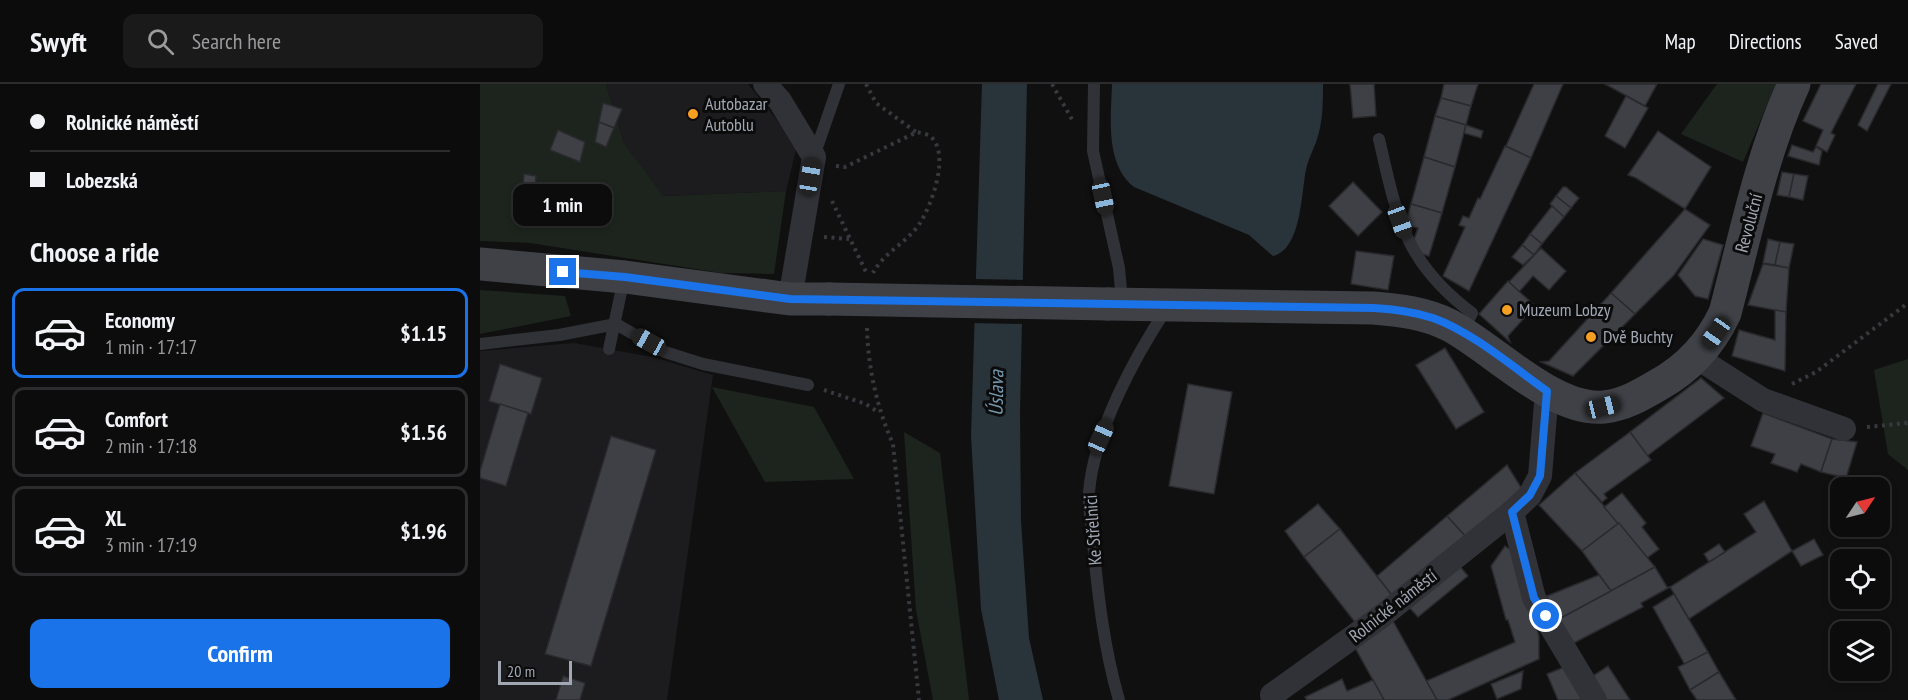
<!DOCTYPE html>
<meta charset="utf-8">
<style>
body{margin:0;font-family:"PT Sans Narrow",sans-serif;background:#1a1a1b;color:#f1f3f6;height:100vh;display:flex;flex-direction:column;font-size:22px;white-space:nowrap}
*{box-sizing:border-box;margin:0}
p{font-size:20px;color:#9a9b9d}
.icon{flex:none;width:33px;height:33px;fill:none;stroke:currentColor;stroke-width:2;stroke-linecap:round;stroke-linejoin:round}
.map{position:relative;flex:1;overflow:hidden}
.sheet{display:flex;flex-direction:column;background:#0c0c0d;width:480px}
.sheet>*{flex:none}
.guide{display:grid;align-content:center;height:132px;padding:0 30px;background:#0c0c0d}
.needle{width:39px;rotate:55deg}
.controls{position:absolute;left:1350px;top:393px;display:grid;gap:12px}
.controls a{display:grid;place-items:center;width:60px;height:60px;border-radius:12px;background:#0c0c0d;box-shadow:0 3px 9px #0003,0 0 0 2px #2c2c2e;font-size:30px}
.scale{position:absolute;left:18px;bottom:15px;width:74px;box-sizing:border-box;padding-left:6px;border:3px solid #a1a8b3;border-top:0;font-size:16px;line-height:21px;white-space:nowrap;color:#a1a8b3;-webkit-text-stroke:4px #0b0b0c;paint-order:stroke}
.end{position:absolute;width:27px;height:27px;margin:-14px;border:8px solid #1a73e8;background:#fff;box-shadow:0 0 0 3px #fff}
.from{border-radius:50%}
.bubble{position:absolute;height:42px;border-radius:12px;background:#0c0c0d;box-shadow:0 3px 9px #0003,0 0 0 2px #2c2c2e;font-size:20px;font-weight:600;line-height:42px;text-align:center}
.car{position:absolute;width:18px;height:36px;margin:-18px -9px;border-radius:8px;box-shadow:0 0 4px 2px #0007;background:linear-gradient(#222 24%,#8ab4d8 0 40%,#222 0 76%,#8ab4d8 0 86%,#222 0)}
.guide b{display:flex;align-items:center;gap:21px;height:57px;font-size:22px}
.guide b+b{border-top:2px solid #2c2c2e}
.guide i{width:15px;height:15px;background:#f1f3f6}
ul{padding:0;list-style:none}
li{display:flex;align-items:center;gap:18px;height:90px;margin:0 12px 9px;padding:0 18px;border:3px solid #2c2c2e;border-radius:12px}
li div{flex:1}
li b{display:block;font-size:22px}
li em{font-style:normal;font-weight:600}
li.on{border-color:#1a73e8}
li>.icon{width:54px;height:54px;stroke-width:1.5}
h2{padding:0 30px;font-size:27px;line-height:72px}
.primary-button{display:flex;gap:12px;margin-top:auto;padding:12px 30px}
.primary-button a{flex:1;height:69px;border-radius:12px;background:#1a73e8;color:#fff;font-size:24px;font-weight:600;line-height:69px;text-align:center}
header{display:flex;align-items:center;gap:36px;box-sizing:border-box;height:84px;padding:0 30px;background:#0c0c0d;border-bottom:2px solid #2c2c2e}
header strong{font-size:28px}
nav{display:flex;gap:33px;margin-inline-start:auto;font-size:21px}
.search{width:420px;height:54px;background:#1a1a1b;display:flex;align-items:center;gap:15px;box-sizing:border-box;padding:0 21px;border-radius:12px;color:#9a9b9d;font-size:22px}
main{display:flex;flex:1;min-height:0}
.map>svg:first-child{display:block}
.built{fill:#1c1c1e}
.green{fill:#1c241d}
.water{fill:#29343a}
.pier{fill:#101011}
.building{fill:#3f4045;stroke:#2a2a2e;stroke-width:1.5}
.lines{fill:none;stroke-linecap:round;stroke-linejoin:round}
.path{stroke:#37393e;stroke-width:4;stroke-dasharray:3 4.5;stroke-linecap:butt}
.lane{stroke:#313237;stroke-width:12}
.street{stroke:#313237;stroke-width:24}
.secondary{stroke:#3f4147;stroke-width:33}
.secondary-bridge{stroke:#3f4147;stroke-width:33}
.route{stroke:#1a73e8;stroke-width:8}
.poi-dot{fill:#f6a023;stroke:#0b0b0c;stroke-width:2}
.labels{text-anchor:middle;stroke-width:6;stroke-linejoin:round;paint-order:stroke}
.poi-label{font-size:18px;fill:#a1a8b3;stroke:#0b0b0c;text-anchor:start}
.street-label{font-size:18px;fill:#a1a8b3;stroke:#0b0b0c}
.water-label{font-size:20px;font-style:italic;fill:#7699b0;stroke:#0b0b0c}
</style>
<header>
<strong>Swyft</strong>
<div class="search"><svg class="icon" aria-label="search" viewBox="0 0 24 24"><circle cx="10" cy="10" r="6"/><path d="M15 15l6 6"/></svg>Search here</div>
<nav><a>Map</a><a>Directions</a><a>Saved</a></nav>
</header>
<main>
<section class="sheet">
<div class="guide">
<b><i class="from"></i>Rolnické náměstí</b>
<b><i></i>Lobezská</b>
</div>
<h2>Choose a ride</h2>
<ul>
<li class="on"><svg class="icon" aria-label="car" viewBox="0 0 24 24"><path d="M5 17H2v-5l4-1 3-4h7l3 4 3 1v5h-3M9 17h6M6 11h13"/><circle cx="7" cy="17" r="2"/><circle cx="17" cy="17" r="2"/></svg><div><b>Economy</b><p>1 min · 17:17</p></div><em>$1.15</em></li>
<li><svg class="icon" aria-label="car" viewBox="0 0 24 24"><path d="M5 17H2v-5l4-1 3-4h7l3 4 3 1v5h-3M9 17h6M6 11h13"/><circle cx="7" cy="17" r="2"/><circle cx="17" cy="17" r="2"/></svg><div><b>Comfort</b><p>2 min · 17:18</p></div><em>$1.56</em></li>
<li><svg class="icon" aria-label="car" viewBox="0 0 24 24"><path d="M5 17H2v-5l4-1 3-4h7l3 4 3 1v5h-3M9 17h6M6 11h13"/><circle cx="7" cy="17" r="2"/><circle cx="17" cy="17" r="2"/></svg><div><b>XL</b><p>3 min · 17:19</p></div><em>$1.96</em></li>
</ul>
<div class="primary-button"><a>Confirm</a></div>
</section>
<div class="map">
<svg width="1428" height="616" viewBox="0 0 1428 616">
<rect width="100%" height="100%" fill="#101011"/>
<g class="built">
<polygon points="126,0 268,0 317,61 306,107 182,112 144,59"/>
<polygon points="94,259 172,273 233,291 187,616 0,616 0,267"/>
</g>
<g class="green">
<polygon points="0,0 126,0 144,59 183,112 306,107 294,190 241,189 50,159 0,157"/>
<polygon points="1237,0 1296,0 1263,78 1201,50"/>
<polygon points="0,206 85,212 91,232 0,250"/>
<polygon points="1428,275 1428,386 1408,370 1394,286"/>
<polygon points="232,303 334,323 374,395 285,398"/>
<polygon points="424,348 460,369 489,616 453,616 436,526"/>
</g>
<g class="water">
<polygon points="502,0 547,0 540,328 541,437 549,554 563,616 519,616 501,525 491,352"/>
<path d="M632,0H843C843,18 843,38 837,55C834,65 828,75 826,86C821,109 822,165 793,172L769,151L654,103C625,80 631,34 632,0Z"/>
</g>
<polygon class="pier" points="493,195 545,196 544,240 491,239"/>
<g class="building">
<polygon points="870,0 894,0 896,32 873,34"/>
<polygon points="964,0 998,0 991,22 961,14"/>
<polygon points="1054,0 1083,0 1051,74 1026,62"/>
<polygon points="1125,0 1177,0 1165,22"/>
<polygon points="1341,0 1376,0 1351,49 1355,51 1347,68 1336,62 1343,46 1323,37"/>
<polygon points="1398,0 1411,0 1387,47 1378,41"/>
<polygon points="1146,12 1168,24 1145,64 1125,52"/>
<polygon points="961,14 991,22 986,41 955,32"/>
<polygon points="123,19 142,25 134,44 119,38"/>
<polygon points="955,32 986,41 975,83 944,73"/>
<polygon points="119,38 134,44 126,63 115,58"/>
<polygon points="986,41 1003,47 1001,54 984,49"/>
<polygon points="78,46 105,58 100,78 70,66"/>
<polygon points="1178,47 1231,83 1205,125 1156,94 1148,91"/>
<polygon points="1312,61 1333,68 1336,63 1342,67 1339,81 1308,72"/>
<polygon points="1025,62 1051,74 989,207 963,192 985,143 979,141 983,132 989,134 998,114 1000,115"/>
<polygon points="944,73 975,83 962,129 931,120"/>
<polygon points="1302,88 1314,90 1309,113 1297,111"/>
<polygon points="44,90 56,92 55,103 43,102"/>
<polygon points="1314,90 1328,92 1323,116 1309,113"/>
<polygon points="873,98 902,128 878,152 849,122"/>
<polygon points="1083,103 1086,103 1099,114 1091,124 1076,112"/>
<polygon points="1076,112 1091,124 1084,133 1070,120"/>
<polygon points="931,120 962,129 949,172 939,169 933,158 938,144 925,141"/>
<polygon points="1072,122 1084,133 1062,160 1050,150"/>
<polygon points="1205,125 1230,141 1194,191 1155,230 1131,209"/>
<polygon points="1050,150 1062,160 1054,171 1042,161"/>
<polygon points="1223,155 1243,161 1228,215 1215,212 1198,191"/>
<polygon points="1288,155 1300,158 1295,181 1283,179"/>
<polygon points="1300,158 1314,160 1309,184 1295,181"/>
<polygon points="1042,161 1054,171 1043,181 1032,173"/>
<polygon points="1061,164 1086,187 1069,206 1053,192 1039,208 1029,198"/>
<polygon points="876,167 914,172 908,206 871,200"/>
<polygon points="1283,180 1309,184 1306,228 1268,221"/>
<polygon points="1028,197 1055,222 1028,252 1030,258 999,230"/>
<polygon points="1131,209 1155,230 1093,292 1061,278 1069,277"/>
<polygon points="1295,226 1306,228 1305,287 1252,272 1259,246 1295,256"/>
<polygon points="965,264 1004,328 976,345 936,281"/>
<polygon points="20,280 62,294 51,330 9,317"/>
<polygon points="1221,294 1244,314 1167,372 1150,348"/>
<polygon points="708,300 752,308 734,410 689,402"/>
<polygon points="20,320 48,329 26,402 0,394 0,387"/>
<polygon points="1283,329 1352,355 1341,388 1321,380 1317,388 1291,379 1295,370 1271,362"/>
<polygon points="1150,348 1171,376 1124,410 1127,414 1122,418 1095,389"/>
<polygon points="131,352 176,366 111,582 65,570"/>
<polygon points="1352,355 1377,358 1366,394 1341,388"/>
<polygon points="1027,381 1042,405 986,453 967,432"/>
<polygon points="1095,389 1139,439 1102,467 1059,421"/>
<polygon points="1142,409 1166,439 1162,443 1179,465 1167,474 1124,423"/>
<polygon points="1284,417 1312,467 1209,535 1190,503 1276,448 1264,430"/>
<polygon points="838,420 860,445 824,473 805,447"/>
<polygon points="967,432 986,453 914,514 897,492"/>
<polygon points="1139,439 1175,483 1131,507 1102,467"/>
<polygon points="860,445 914,514 878,542 824,473"/>
<polygon points="1334,455 1343,471 1321,482 1312,467"/>
<polygon points="1239,460 1245,468 1229,478 1224,470"/>
<polygon points="1025,462 1035,469 1059,552 1059,575 968,616 957,616 946,597 1035,558 1028,536 1026,536 1011,482"/>
<polygon points="977,479 988,492 938,533 927,521"/>
<polygon points="1175,483 1187,503 1190,503 1161,519 1163,523 1090,561 1077,536"/>
<polygon points="1119,491 1131,507 1077,536 1067,512"/>
<polygon points="1194,510 1228,568 1205,581 1173,523"/>
<polygon points="913,537 957,616 904,616 873,560"/>
<polygon points="1228,568 1239,588 1210,606 1198,583"/>
<polygon points="1087,582 1107,616 1078,616 1067,590"/>
<polygon points="1128,582 1150,616 1121,616 1108,595"/>
<polygon points="1043,587 1041,605 1017,615 1011,600"/>
<polygon points="1239,588 1256,616 1217,616 1210,606"/>
<polygon points="83,592 105,599 100,616 76,616"/>
<polygon points="862,595 867,607 893,596 904,616 827,616 825,613"/>
</g>
<g class="lines">
<g class="path">
<polyline points="386,0 396,19 436,48"/>
<polyline points="572,0 594,39"/>
<path d="M356,82L365,83L437,48C441,49 447,50 450,52C471,69 452,120 440,139C428,158 404,168 393,189"/>
<polyline points="352,117 386,188"/>
<polyline points="344,153 369,155"/>
<path d="M387,244C388,284 397,324 413,360L439,616"/>
<polyline points="1312,300 1336,288 1428,219"/>
<polyline points="344,306 386,320 398,328"/>
<polyline points="1387,343 1428,339"/>
</g>
<g class="lane">
<polyline points="614,0 613,67 639,184 642,218"/>
<path d="M899,55C917,133 924,178 992,229L983,247"/>
<polyline points="334,72 359,0"/>
<polyline points="0,260 79,251 136,240 185,268 223,280 328,301"/>
<polyline points="129,265 144,194"/>
<path d="M639,616C624,565 618,511 613,458C612,442 608,424 609,408C614,348 654,274 687,224"/>
</g>
<g class="street">
<polyline points="285,0 300,17 334,73 310,215"/>
<polyline points="1216,273 1283,316 1364,345"/>
<polyline points="1067,307 1060,392 1050,411 1032,428 1054,514 1115,616"/>
<polyline points="792,611 902,532 1032,428"/>
</g>
<g class="secondary">
<polyline points="0,180 145,193 310,215 349,215"/>
<path d="M628,220L893,224C919,226 945,229 969,241C1012,263 1073,328 1124,323C1144,321 1161,311 1178,301C1209,284 1230,261 1245,229C1265,153 1281,72 1314,0"/>
</g>
<polyline class="secondary-bridge" points="349,215 628,220"/>
</g>
<g class="lines">
<path class="route" d="M83,188L145,193L310,215L894,224C914,225 934,228 953,234C992,248 1033,283 1067,307L1060,392L1050,411L1032,428L1054,514L1066,532"/>
</g>
<g class="poi-dot">
<circle cx="213" cy="30" r="6"/>
<circle cx="1027" cy="226" r="6"/>
<circle cx="1111" cy="253" r="6"/>
</g>
<g class="labels">
<g class="poi-label">
<text x="225" y="26">Autobazar<tspan x="225" dy="21">Autoblu</tspan></text>
<text x="1039" y="232">Muzeum Lobzy</text>
<text x="1123" y="259">Dvě Buchty</text>
</g>
<g class="street-label">
<text transform="translate(1269 139) rotate(-75)" y="6">Revoluční</text>
<text transform="translate(613 446) rotate(-94)" y="6">Ke Střelnici</text>
<text transform="translate(913 522) rotate(-38)" y="6">Rolnické náměstí</text>
</g>
<g class="water-label">
<text transform="translate(516 309) rotate(-89)" y="7">Úslava</text>
</g>
</g>
</svg>
<div class="controls">
<a><svg class="needle" viewBox="-14 -14 28 28"><path d="M0-13l5 13h-10z" fill="#e53935"/><path d="M0 13l5-13h-10z" fill="#9a9b9d"/></svg></a>
<a><svg class="icon" aria-label="locate" viewBox="0 0 24 24"><circle cx="12" cy="12" r="6"/><path d="M12 2v4M12 18v4M2 12h4M18 12h4"/></svg></a>
<a><svg class="icon" aria-label="layers" viewBox="0 0 24 24"><path d="M12 4l9 5-9 5-9-5zM3 14l9 5 9-5"/></svg></a>
</div>
<div class="scale">20 m</div>
<i class="end from" style="left:1066px;top:532px"></i>
<i class="end" style="left:83px;top:188px"></i>
<div class="bubble" style="left:33px;top:100px;width:99px">1 min</div>
<i class="car" style="left:330px;top:93px;rotate:9deg"></i>
<i class="car" style="left:623px;top:113px;rotate:168deg"></i>
<i class="car" style="left:920px;top:137px;rotate:160deg"></i>
<i class="car" style="left:1236px;top:249px;rotate:215deg"></i>
<i class="car" style="left:169px;top:258px;rotate:299deg"></i>
<i class="car" style="left:1123px;top:323px;rotate:76deg"></i>
<i class="car" style="left:621px;top:353px;rotate:24deg"></i>
</div>
</main>
